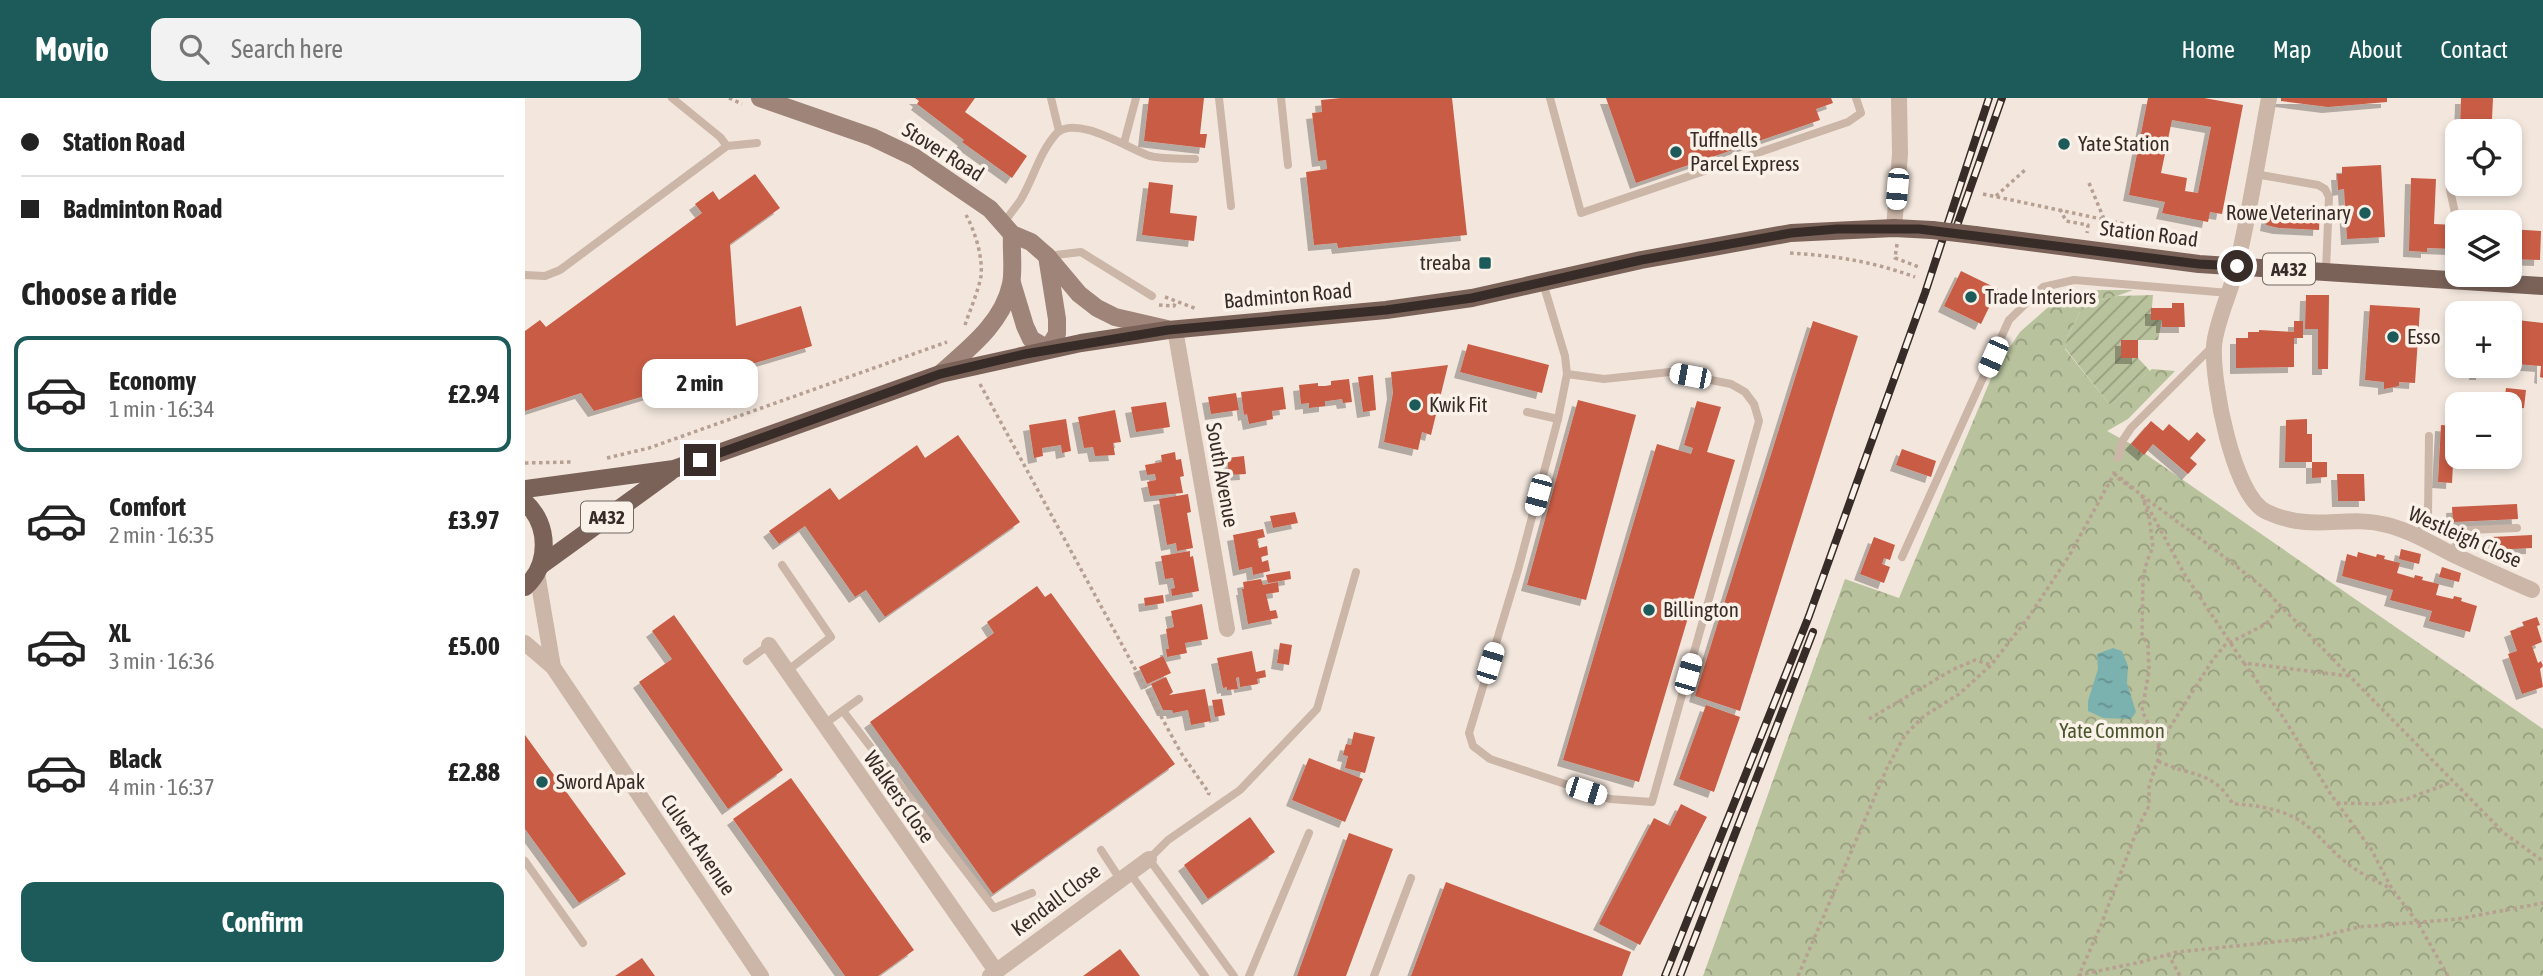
<!DOCTYPE html>
<meta charset="utf-8">
<style>
body{margin:0;font-family:"Asap Condensed",sans-serif;background:#f2f2f2;color:#222;height:100vh;display:flex;flex-direction:column;font-size:26px;white-space:nowrap}
*{box-sizing:border-box;margin:0}
p{font-size:23px;color:#767676}
.icon{flex:none;width:38px;height:38px;fill:none;stroke:currentColor;stroke-width:2;stroke-linecap:round;stroke-linejoin:round}
.map{position:relative;flex:1;overflow:hidden}
.side{display:flex;flex-direction:column;background:#fff;width:525px}
.side>*{flex:none}
.guide{display:grid;align-content:center;height:154px;padding:0 21px;background:#fff}
.tools{position:absolute;left:1920px;top:21px;display:grid;gap:14px}
.tools a{display:grid;place-items:center;width:77px;height:77px;border-radius:14px;background:#fff;box-shadow:0 4px 10px #0003;font-size:35px}
.end{position:absolute;width:32px;height:32px;margin:-16px;border:9px solid #382c28;background:#fff;box-shadow:0 0 0 4px #fff}
.from{border-radius:50%}
.bubble{position:absolute;height:49px;border-radius:14px;background:#fff;box-shadow:0 4px 10px #0003;font-size:23px;font-weight:700;line-height:49px;text-align:center}
.car{position:absolute;width:21px;height:42px;margin:-21px -10px;border-radius:9px;box-shadow:0 0 5px 2px #0007;background:linear-gradient(#fff 24%,#345 0 40%,#fff 0 76%,#345 0 86%,#fff 0)}
.guide b{display:flex;align-items:center;gap:24px;height:66px;font-size:26px}
.guide b+b{border-top:2px solid #e0e0e0}
.guide i{width:18px;height:18px;background:#222}
ul{padding:0;list-style:none}
li{display:flex;align-items:center;gap:21px;height:116px;margin:0 14px 10px;padding:0 7px;border:4px solid transparent;border-radius:14px}
li div{flex:1}
li b{display:block;font-size:26px}
li em{font-style:normal;font-weight:700}
li.active{border-color:#1d5b5a}
li>.icon{width:63px;height:63px;stroke-width:1.5}
h2{padding:0 21px;font-size:32px;line-height:84px}
.action{display:flex;gap:14px;margin-top:auto;padding:14px 21px}
.action a{flex:1;height:80px;border-radius:14px;background:#1d5b5a;color:#fff;font-size:28px;font-weight:700;line-height:80px;text-align:center}
header{display:flex;align-items:center;gap:42px;box-sizing:border-box;height:98px;padding:0 35px;background:#1d5b5a;color:#fff}
header strong{font-size:33px}
nav{display:flex;gap:38px;margin-inline-start:auto;font-size:24px}
.search{width:490px;height:63px;background:#f2f2f2;display:flex;align-items:center;gap:18px;box-sizing:border-box;padding:0 24px;border-radius:14px;color:#767676;font-size:26px}
main{display:flex;flex:1;min-height:0}
.map>svg:first-child{display:block}
.forest{fill:url(#forest-crowns)}
.garden{fill:url(#garden-furrows)}
.water{fill:url(#water-ripples)}
.building{fill:#c85b45;fill-rule:evenodd;filter:url(#shadow)}
.lines{fill:none;stroke-linecap:round;stroke-linejoin:round}
.path{stroke:#b79f92;stroke-width:3.5;stroke-dasharray:3.5 3.5;stroke-linecap:butt}
.service{stroke:#cbb6a8;stroke-width:8}
.minor{stroke:#cbb6a8;stroke-width:16}
.secondary{stroke:#9f8479;stroke-width:18}
.primary{stroke:#7a6259;stroke-width:18}
.rail-casing{stroke:#382c28;stroke-width:8}
.rail{stroke:#faf1e9;stroke-width:5;stroke-dasharray:16;stroke-linecap:butt}
.primary-bridge{stroke:#7a6259;stroke-width:18}
.route{stroke:#382c28;stroke-width:9}
.poi-dot{fill:#1d5b5a;stroke:#faf1e9;stroke-width:2.5}
.labels{text-anchor:middle;stroke-width:7;stroke-linejoin:round;paint-order:stroke}
.shield{fill:#faf1e9;stroke:#726762;stroke-width:2}
.shield-label{font-size:19px;font-weight:bold;fill:#382c28}
.poi-label{font-size:21px;fill:#382c28;stroke:#faf1e9;text-anchor:start}
.street-label{font-size:21px;fill:#382c28;stroke:#faf1e9}
.park-label{font-size:21px;fill:#4a572c;stroke:#faf1e9}
</style>
<header>
<strong>Movio</strong>
<div class="search"><svg class="icon" aria-label="search" viewBox="0 0 24 24"><circle cx="10" cy="10" r="6"/><path d="M15 15l6 6"/></svg>Search here</div>
<nav><a>Home</a><a>Map</a><a>About</a><a>Contact</a></nav>
</header>
<main>
<section class="side">
<div class="guide">
<b><i class="from"></i>Station Road</b>
<b><i></i>Badminton Road</b>
</div>
<h2>Choose a ride</h2>
<ul>
<li class="active"><svg class="icon" aria-label="car" viewBox="0 0 24 24"><path d="M5 17H2v-5l4-1 3-4h7l3 4 3 1v5h-3M9 17h6M6 11h13"/><circle cx="7" cy="17" r="2"/><circle cx="17" cy="17" r="2"/></svg><div><b>Economy</b><p>1 min · 16:34</p></div><em>£2.94</em></li>
<li><svg class="icon" aria-label="car" viewBox="0 0 24 24"><path d="M5 17H2v-5l4-1 3-4h7l3 4 3 1v5h-3M9 17h6M6 11h13"/><circle cx="7" cy="17" r="2"/><circle cx="17" cy="17" r="2"/></svg><div><b>Comfort</b><p>2 min · 16:35</p></div><em>£3.97</em></li>
<li><svg class="icon" aria-label="car" viewBox="0 0 24 24"><path d="M5 17H2v-5l4-1 3-4h7l3 4 3 1v5h-3M9 17h6M6 11h13"/><circle cx="7" cy="17" r="2"/><circle cx="17" cy="17" r="2"/></svg><div><b>XL</b><p>3 min · 16:36</p></div><em>£5.00</em></li>
<li><svg class="icon" aria-label="car" viewBox="0 0 24 24"><path d="M5 17H2v-5l4-1 3-4h7l3 4 3 1v5h-3M9 17h6M6 11h13"/><circle cx="7" cy="17" r="2"/><circle cx="17" cy="17" r="2"/></svg><div><b>Black</b><p>4 min · 16:37</p></div><em>£2.88</em></li>
</ul>
<div class="action"><a>Confirm</a></div>
</section>
<div class="map">
<svg width="2018" height="878" viewBox="0 0 2018 878">
<defs>
<pattern id="forest-crowns" width="20" height="18" patternUnits="userSpaceOnUse" patternTransform="scale(1.75)"><rect width="20" height="18" fill="#b8c29c"/><path d="M2 6a3 3 0 1 1 6 0M12 15a3 3 0 1 1 6 0" fill="none" stroke="#979e7f"/></pattern>
<pattern id="garden-furrows" width="10" height="10" patternUnits="userSpaceOnUse" patternTransform="scale(1.75)"><rect width="10" height="10" fill="#b8c29c"/><path d="M-1 1l2-2M0 10L10 0M9 11l2-2" fill="none" stroke="#979e7f"/></pattern>
<pattern id="water-ripples" width="26" height="14" patternUnits="userSpaceOnUse" patternTransform="scale(1.75)"><rect width="26" height="14" fill="#7bb1af"/><path d="M2 4q2-2 4 0t4 0M15 11q2-2 4 0t4 0" fill="none" stroke="#66908e"/></pattern>
<filter id="shadow"><feDropShadow dx="-6" dy="6" stdDeviation="0" flood-color="#0004"/></filter>
</defs>
<rect width="100%" height="100%" fill="#f3e7dd"/>
<polygon class="forest" points="1550,192 1608,192 1592,198 1559,206 1542,240 1540,251 1585,307 1627,271 1650,273 1603,321 1582,333 1606,346 2018,631 2018,878 1178,878 1320,481 1374,500 1470,271 1495,234 1521,211"/>
<polygon class="garden" points="1628,197 1626,221 1637,222 1633,242 1596,242 1596,260 1613,260 1625,273 1585,307 1540,250 1542,240 1559,206 1592,198"/>
<polygon class="water" points="1588,550 1597,553 1603,568 1602,585 1611,614 1606,621 1578,620 1563,613 1563,603 1573,571 1572,556"/>
<g class="building">
<polygon points="390,0 450,0 440,14 502,58 487,80 437,44 439,42 392,6 394,3"/>
<polygon points="624,0 679,0 675,36 682,36 680,50 619,43"/>
<polygon points="816,0 927,0 942,137 813,150 812,145 789,147 781,74 802,71 801,62 793,63 787,15 797,14 796,2"/>
<polygon points="1081,0 1306,0 1308,5 1291,11 1295,22 1111,85"/>
<path d="M1623,0H1679L1718,7L1697,116L1685,114L1683,124L1637,115L1640,104L1604,97ZM1647,22L1686,29L1673,95L1660,93L1662,80L1636,75Z"/>
<polygon points="1756,0 1862,0 1862,4 1803,9 1756,3"/>
<polygon points="1936,0 1968,0 1967,21 1960,21 1960,33 1935,33"/>
<polygon points="1856,67 1860,139 1822,141 1819,91 1813,92 1812,76 1817,76 1817,69"/>
<polygon points="230,76 255,110 205,146 211,228 276,208 287,248 69,313 56,295 0,313 0,233 15,222 21,229 177,115 170,106 188,93 194,102"/>
<polygon points="1886,80 1911,81 1909,126 1931,127 1930,151 1902,150 1902,154 1884,153"/>
<polygon points="624,84 648,87 645,115 672,118 669,143 617,137"/>
<polygon points="1745,104 1759,107 1759,110 1795,111 1794,132 1754,130 1741,127"/>
<polygon points="1984,131 2016,133 2015,162 1984,161"/>
<polygon points="1436,173 1473,191 1456,226 1419,208"/>
<polygon points="1781,197 1804,197 1803,271 1793,271 1793,231 1780,231"/>
<polygon points="1647,205 1659,205 1660,229 1637,229 1637,222 1626,222 1626,210 1647,210"/>
<polygon points="1845,207 1895,210 1890,285 1874,284 1874,288 1859,291 1859,284 1840,282"/>
<polygon points="1992,222 2018,225 2018,280 2015,279 2016,268 1991,266 1992,258 1989,258"/>
<polygon points="1288,223 1333,238 1215,613 1170,598"/>
<polygon points="1769,223 1778,223 1778,240 1769,240 1769,269 1711,270 1711,240 1723,240 1723,234 1734,234 1734,232 1769,234"/>
<rect x="1596" y="242" width="17" height="18"/>
<polygon points="943,246 1024,267 1017,295 935,274"/>
<polygon points="923,267 906,337 897,334 893,352 859,344 868,295 866,274"/>
<polygon points="1951,268 1973,268 1973,274 1957,273 1957,276 1950,276"/>
<polygon points="848,277 851,312 838,314 833,279"/>
<polygon points="824,281 827,304 818,305 817,301 802,303 800,303 800,308 784,310 784,305 776,306 774,287 793,285 793,288 800,288 806,287 806,283"/>
<polygon points="758,289 761,311 747,313 748,321 724,326 722,316 719,317 716,294"/>
<polygon points="1981,290 2001,292 1999,310 1984,312 1984,306 1979,306"/>
<polygon points="711,295 714,312 686,316 683,299"/>
<polygon points="1053,302 1111,317 1061,502 1002,487"/>
<polygon points="1172,303 1196,309 1182,354 1210,362 1114,684 1038,662 1132,346 1166,356 1168,350 1159,347"/>
<polygon points="641,304 645,329 611,334 606,309"/>
<polygon points="590,312 596,344 588,345 590,357 570,358 568,349 559,350 553,319"/>
<polygon points="541,321 546,353 537,355 536,347 517,350 518,358 509,360 504,327"/>
<polygon points="1782,321 1782,336 1787,336 1787,364 1760,364 1761,322"/>
<polygon points="1626,323 1638,333 1644,326 1664,343 1672,334 1681,342 1665,360 1672,366 1663,376 1628,346 1619,357 1606,346"/>
<polygon points="1916,327 1930,328 1927,385 1913,384"/>
<polygon points="433,337 495,424 360,519 341,492 330,499 280,428 254,446 244,433 305,390 314,402 392,347 400,360"/>
<polygon points="1377,351 1411,363 1406,379 1371,367"/>
<polygon points="650,354 651,362 656,361 659,378 655,379 658,395 625,398 622,384 631,382 630,376 622,377 620,367 637,364 636,357"/>
<polygon points="719,358 721,376 704,377 702,360"/>
<polygon points="1787,364 1802,364 1802,379 1787,380"/>
<polygon points="1812,376 1839,376 1840,403 1813,403"/>
<polygon points="663,396 666,414 662,415 668,450 652,453 651,445 642,447 634,401"/>
<polygon points="1992,406 1993,421 1928,424 1927,409"/>
<polygon points="770,414 773,425 748,430 745,418"/>
<polygon points="738,431 740,439 732,441 734,450 742,448 743,457 736,459 737,464 743,462 745,473 728,477 727,469 714,472 708,437"/>
<polygon points="2007,437 2007,450 1966,452 1966,439"/>
<polygon points="1349,439 1370,447 1365,462 1359,460 1357,466 1365,469 1359,485 1335,476"/>
<polygon points="1876,451 1896,456 1894,466 1874,461"/>
<polygon points="665,453 665,459 668,458 674,493 647,498 646,491 650,490 648,480 640,481 636,458"/>
<polygon points="1833,454 1851,459 1852,456 1860,458 1859,461 1875,465 1872,475 1889,480 1890,477 1898,479 1897,482 1914,486 1911,497 1928,501 1929,498 1937,500 1936,503 1952,508 1945,534 1904,523 1907,513 1865,502 1868,492 1817,478 1822,456 1832,459"/>
<polygon points="1917,469 1936,475 1934,484 1914,479"/>
<polygon points="765,473 766,481 743,485 741,477"/>
<polygon points="736,481 738,487 753,484 754,494 741,496 745,513 751,512 753,520 723,526 717,491 719,491 718,484"/>
<polygon points="512,488 520,499 526,495 650,666 468,796 345,624 469,535 462,524"/>
<polygon points="638,497 639,505 620,508 619,500"/>
<polygon points="677,506 683,541 660,545 662,555 642,559 641,551 644,551 641,531 649,529 646,513"/>
<polygon points="149,517 258,672 203,711 114,584 147,561 127,533"/>
<polygon points="2012,519 2015,527 2012,528 2017,544 2007,548 2013,565 2016,563 2018,568 2015,571 2018,589 1997,596 1983,556 1992,553 1985,533 1999,528 1997,524"/>
<polygon points="755,545 767,547 764,567 752,565"/>
<polygon points="727,553 731,574 740,572 741,579 732,581 733,586 715,589 714,579 711,580 713,591 702,592 702,589 698,590 692,560"/>
<polygon points="638,558 646,575 622,586 614,569"/>
<polygon points="641,579 648,594 644,597 680,591 686,623 666,627 663,612 648,615 647,612 638,612 626,586"/>
<polygon points="697,601 700,617 690,619 687,602"/>
<polygon points="1181,607 1215,619 1189,694 1154,681"/>
<polygon points="829,634 850,639 840,675 820,670 823,658 818,657 821,646 826,647"/>
<polygon points="0,637 101,776 54,805 0,731"/>
<polygon points="784,660 838,681 820,724 767,702"/>
<polygon points="266,680 389,852 353,878 320,878 208,721"/>
<polygon points="1156,706 1182,719 1115,847 1074,826 1129,720 1145,728"/>
<polygon points="725,719 750,754 683,801 659,767"/>
<polygon points="824,735 868,751 821,878 772,878"/>
<polygon points="921,784 1106,854 1097,878 886,878"/>
<polygon points="595,851 615,878 558,878"/>
<polygon points="117,860 130,878 90,878"/>
</g>
<g class="lines">
<g class="path">
<polyline points="204,0 217,6"/>
<polyline points="1564,85 1579,121"/>
<polyline points="1458,96 1638,134 1654,140 1657,145"/>
<polyline points="1471,98 1501,71"/>
<polyline points="1535,111 1541,123 1563,127 1562,135"/>
<polyline points="1372,146 1370,160 1394,169"/>
<path d="M1265,155C1311,158 1346,163 1390,179"/>
<polyline points="640,199 672,211"/>
<polyline points="634,207 649,208 651,203"/>
<path d="M440,227C445,212 453,194 456,178C458,159 450,133 441,117"/>
<polyline points="455,286 656,655 684,695 683,697"/>
<polyline points="82,360 124,350 422,244"/>
<polyline points="0,365 47,364"/>
<path d="M1589,376C1602,383 1611,394 1623,402C1661,430 1699,458 1736,488L1979,735L2018,763"/>
<polyline points="1593,380 1609,392"/>
<polyline points="1719,565 1758,619 1807,698 1846,751 1867,791 1893,825 1923,878"/>
<polyline points="1824,578 1719,565 1660,477 1617,398 1624,419 1628,449 1622,463 1618,480 1617,536 1623,548 1624,573 1617,613 1632,642 1635,656 1624,688 1624,708 1614,727 1576,827 1554,877 1616,864 1652,854 1788,840 1834,829 1933,821 2018,805"/>
<polyline points="1344,621 1427,572 1450,562 1466,567"/>
<polyline points="1633,648 1687,563 1700,547 1741,526 1756,508"/>
<path d="M1633,663C1666,679 1688,672 1708,706C1732,707 1757,711 1777,724C1792,735 1804,750 1818,762C1832,774 1849,782 1865,790"/>
<polyline points="1812,705 1852,706 1882,701 1927,684"/>
<polyline points="1643,856 1655,878"/>
<polyline points="1273,878 1362,670 1380,637 1399,618 1434,596 1466,567 1503,520 1544,458 1589,376 1590,370"/>
</g>
<g class="service">
<polyline points="526,0 534,33"/>
<polyline points="694,0 706,108"/>
<polyline points="756,0 763,67"/>
<polyline points="1025,0 1056,115 1323,24 1336,15 1331,0"/>
<polyline points="599,45 611,0"/>
<polyline points="202,48 232,45"/>
<polyline points="1730,76 1793,87 1800,91 1804,99 1801,173"/>
<polyline points="1925,92 1932,124"/>
<path d="M479,125C484,117 490,110 495,103C508,82 514,55 531,36C549,16 601,49 622,57C636,62 656,60 670,61"/>
<polyline points="522,158 556,154 627,198"/>
<polyline points="0,177 20,178 35,172 202,48 195,39 147,0"/>
<polyline points="1002,314 1033,321 1042,276 1040,258 1018,185"/>
<polyline points="1033,321 993,472 944,635 948,648 965,661 1085,701 1127,704 1234,323 1229,306 1220,294 1206,286 1145,274 1079,281 1042,276"/>
<polyline points="1593,360 1598,342 1606,330 1687,249"/>
<polyline points="1893,438 1903,418 1904,338"/>
<polyline points="1925,455 1943,432 1992,430"/>
<polyline points="1377,459 1484,222 1518,189 1549,182 1704,195"/>
<polyline points="257,467 306,539 262,573"/>
<polyline points="222,563 244,547"/>
<polyline points="318,613 469,810 507,795"/>
<polyline points="298,627 334,601"/>
<polyline points="576,752 595,781"/>
<polyline points="0,763 58,845"/>
<polyline points="604,774 680,878"/>
<polyline points="709,878 624,761 643,742 715,692 792,611 831,474"/>
<polyline points="724,878 784,735"/>
<polyline points="849,878 886,780"/>
</g>
<g class="minor">
<path d="M1744,0C1734,55 1725,112 1712,167C1707,192 1691,223 1689,248C1687,284 1708,399 1742,414C1787,435 1820,416 1862,427C1885,433 1904,444 1925,455C1952,468 1980,480 2007,492"/>
<polyline points="1369,130 1375,56 1374,0"/>
<polyline points="650,231 702,531"/>
<polyline points="12,475 28,569"/>
<polyline points="0,545 28,569 236,878"/>
<polyline points="244,547 471,873"/>
<polyline points="465,878 624,761"/>
</g>
<g class="secondary">
<polyline points="235,0 347,39 389,59 465,111 487,136 506,144 522,158 554,196 572,210 590,219 642,231"/>
<polyline points="487,185 500,228 506,241 523,251 532,236 532,221 522,158"/>
<path d="M415,276C443,251 478,225 486,186C489,172 486,152 487,136"/>
</g>
<g class="primary">
<polyline points="1450,137 1674,166 2018,188"/>
<polyline points="0,391 149,371 415,276 556,245 643,232 861,212 947,200 1116,162 1266,135 1369,130 1407,132"/>
<path d="M0,404C25,427 25,467 0,489"/>
<polyline points="15,468 145,374"/>
</g>
<defs>
<g id="rail">
<polyline points="1428,139 1477,0"/>
<polyline points="1140,878 1284,518 1400,195 1464,0"/>
<polyline points="1155,878 1288,534"/>
</g>
</defs>
<use href="#rail" class="rail-casing"/>
<use href="#rail" class="rail"/>
<polyline class="primary-bridge" points="1407,132 1450,137"/>
</g>
<g class="lines">
<polyline class="route" points="175,362 415,276 500,256 643,232 861,212 947,200 1116,162 1266,135 1312,131 1394,131 1674,166 1712,168"/>
</g>
<g class="poi-dot">
<circle cx="1539" cy="46" r="7"/>
<circle cx="1151" cy="54" r="7"/>
<circle cx="1840" cy="115" r="7"/>
<rect x="953" y="158" width="14" height="14" rx="3.5"/>
<circle cx="1446" cy="199" r="7"/>
<circle cx="1868" cy="239" r="7"/>
<circle cx="890" cy="307" r="7"/>
<circle cx="1124" cy="512" r="7"/>
<circle cx="17" cy="684" r="7"/>
</g>
<g class="labels">
<g class="shield">
<rect x="1738" y="155.5" width="52" height="31" rx="5"/>
<rect x="56" y="403.5" width="52" height="31" rx="5"/>
</g>
<g class="shield-label">
<text x="1764" y="178">A432</text>
<text x="82" y="426">A432</text>
</g>
<g class="poi-label">
<text x="1165" y="49">Tuffnells<tspan x="1165" dy="24">Parcel Express</tspan></text>
<text x="1553" y="53">Yate Station</text>
<text x="1826" y="122" text-anchor="end">Rowe Veterinary</text>
<text x="946" y="172" text-anchor="end">treaba</text>
<text x="1460" y="206">Trade Interiors</text>
<text x="1882" y="246">Esso</text>
<text x="904" y="314">Kwik Fit</text>
<text x="1138" y="519">Billington</text>
<text x="31" y="691">Sword Apak</text>
</g>
<g class="street-label">
<text transform="translate(418 54) rotate(32)" y="7">Stover Road</text>
<text transform="translate(1624 136) rotate(7)" y="7">Station Road</text>
<text transform="translate(763 198) rotate(-5)" y="7">Badminton Road</text>
<text transform="translate(697 377) rotate(80)" y="7">South Avenue</text>
<text transform="translate(1940 439) rotate(24)" y="7">Westleigh Close</text>
<text transform="translate(374 699) rotate(55)" y="7">Walkers Close</text>
<text transform="translate(173 747) rotate(56)" y="7">Culvert Avenue</text>
<text transform="translate(531 802) rotate(-37)" y="7">Kendall Close</text>
</g>
<g class="park-label">
<text x="1587" y="640">Yate Common</text>
</g>
</g>
</svg>
<div class="tools">
<a><svg class="icon" aria-label="locate" viewBox="0 0 24 24"><circle cx="12" cy="12" r="6"/><path d="M12 2v4M12 18v4M2 12h4M18 12h4"/></svg></a>
<a><svg class="icon" aria-label="layers" viewBox="0 0 24 24"><path d="M12 4l9 5-9 5-9-5zM3 14l9 5 9-5"/></svg></a>
<a>+</a>
<a>−</a>
</div>
<i class="end from" style="left:1712px;top:168px"></i>
<i class="end" style="left:175px;top:362px"></i>
<div class="bubble" style="left:117px;top:261px;width:116px">2 min</div>
<i class="car" style="left:1372px;top:91px;rotate:185deg"></i>
<i class="car" style="left:1468px;top:259px;rotate:204deg"></i>
<i class="car" style="left:1165px;top:278px;rotate:281deg"></i>
<i class="car" style="left:1013px;top:397px;rotate:195deg"></i>
<i class="car" style="left:965px;top:565px;rotate:17deg"></i>
<i class="car" style="left:1163px;top:576px;rotate:16deg"></i>
<i class="car" style="left:1061px;top:693px;rotate:108deg"></i>
</div>
</main>
